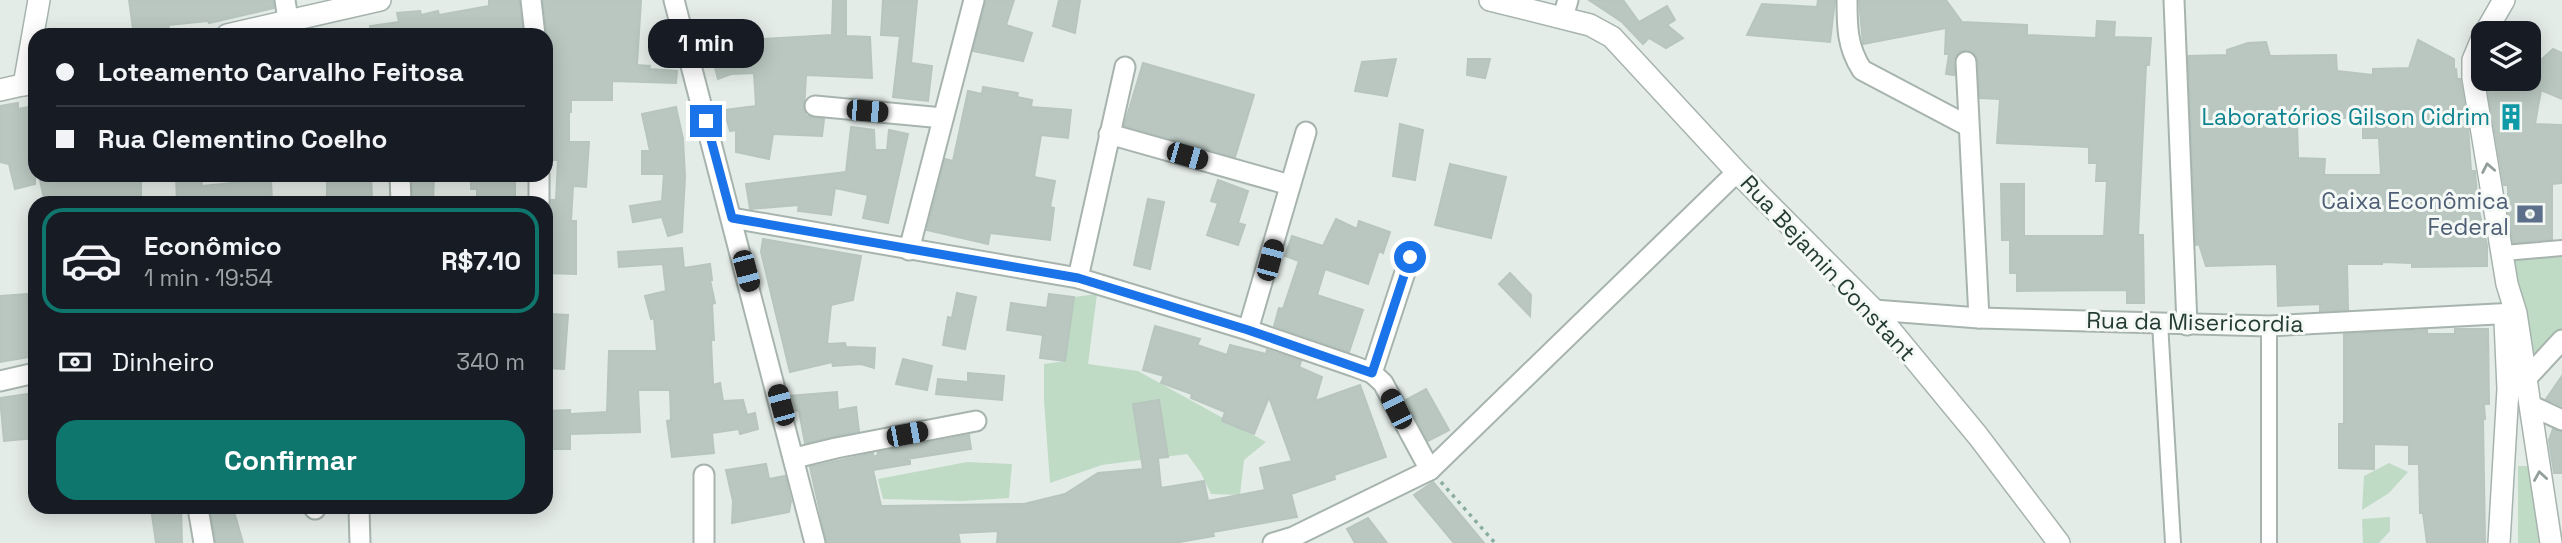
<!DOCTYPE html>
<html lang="pt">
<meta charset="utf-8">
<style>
body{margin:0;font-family:"Space Grotesk",sans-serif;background:#20242c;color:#f1f3f6;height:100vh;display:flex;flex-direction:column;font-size:26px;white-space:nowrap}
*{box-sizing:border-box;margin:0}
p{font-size:23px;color:#9ea1a6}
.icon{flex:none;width:38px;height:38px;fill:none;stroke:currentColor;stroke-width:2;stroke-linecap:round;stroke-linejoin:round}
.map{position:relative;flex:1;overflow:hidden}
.panel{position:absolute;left:28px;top:196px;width:525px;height:318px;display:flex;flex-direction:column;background:#171b24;border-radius:21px;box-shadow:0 4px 18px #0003}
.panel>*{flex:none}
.top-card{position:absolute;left:28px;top:28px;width:525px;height:154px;border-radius:21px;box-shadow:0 4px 18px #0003;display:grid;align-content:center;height:154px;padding:0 28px;background:#171b24}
.fabs{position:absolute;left:2471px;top:21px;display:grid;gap:14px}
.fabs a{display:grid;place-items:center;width:70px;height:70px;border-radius:14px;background:#171b24;box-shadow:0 4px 18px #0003;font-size:35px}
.end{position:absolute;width:32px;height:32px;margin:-16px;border:9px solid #1a73e8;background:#fff;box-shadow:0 0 0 4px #fff}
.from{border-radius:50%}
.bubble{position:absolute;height:49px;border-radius:21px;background:#171b24;box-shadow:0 4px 18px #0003;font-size:23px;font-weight:800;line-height:49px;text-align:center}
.car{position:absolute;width:21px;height:42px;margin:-21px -10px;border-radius:9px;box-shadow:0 0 5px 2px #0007;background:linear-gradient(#222 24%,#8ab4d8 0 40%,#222 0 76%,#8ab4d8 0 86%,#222 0)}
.top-card b{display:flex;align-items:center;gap:24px;height:66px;font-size:26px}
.top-card b+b{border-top:2px solid #363941}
.top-card i{width:18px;height:18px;background:#f1f3f6}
ul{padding:12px 0 0;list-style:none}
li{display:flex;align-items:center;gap:21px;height:105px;margin:0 14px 10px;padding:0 14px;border:4px solid #363941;border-radius:21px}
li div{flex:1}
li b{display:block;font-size:26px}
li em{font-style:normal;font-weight:800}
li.selected{border-color:#0f766e}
li>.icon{width:63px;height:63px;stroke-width:1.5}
.pay{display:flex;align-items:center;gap:18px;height:77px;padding:0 28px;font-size:26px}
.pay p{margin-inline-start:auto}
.cta{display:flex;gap:14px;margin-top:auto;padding:14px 28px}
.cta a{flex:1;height:80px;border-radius:21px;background:#0f766e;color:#fff;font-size:28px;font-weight:800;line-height:80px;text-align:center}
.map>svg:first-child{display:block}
.green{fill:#bfdbc5}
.building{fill:#bac7c1;stroke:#b7c5be;stroke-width:2;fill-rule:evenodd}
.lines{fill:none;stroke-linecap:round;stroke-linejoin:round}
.pedestrian-casing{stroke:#a7b4ae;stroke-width:18}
.minor-casing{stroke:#a7b4ae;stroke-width:23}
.tertiary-casing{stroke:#a7b4ae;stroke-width:24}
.path{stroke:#88ac9f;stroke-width:3.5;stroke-dasharray:3.5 5;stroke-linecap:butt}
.pedestrian{stroke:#fff;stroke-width:14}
.minor{stroke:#fff;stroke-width:19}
.tertiary{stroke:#fff;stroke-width:21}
.oneway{stroke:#929e9a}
.route{stroke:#1a73e8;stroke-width:9}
.labels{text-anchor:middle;stroke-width:6;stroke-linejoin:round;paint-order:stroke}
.culture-label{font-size:23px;fill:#0d838f;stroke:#f4f9f6;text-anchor:end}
.service-label{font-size:23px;fill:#4e5e75;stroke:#f4f9f6;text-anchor:end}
.street-label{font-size:23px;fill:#253c34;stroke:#f4f9f6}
</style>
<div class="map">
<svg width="2562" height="543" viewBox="0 0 2562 543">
<rect width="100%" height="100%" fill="#e4ece8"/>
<g class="green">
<polygon points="2562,253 2562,335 2528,370 2509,257"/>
<polygon points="1097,294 1088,364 1138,371 1266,442 1244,460 1240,495 1211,494 1201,473 1187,454 1102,465 1050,483 1044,400 1044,364 1065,361 1074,297"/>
<polygon points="967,462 1012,464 1009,498 962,501 883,499 878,479"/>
<polygon points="2389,463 2408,472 2389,493 2362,510 2364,476"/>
<polygon points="2518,466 2529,466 2539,543 2518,543"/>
<polygon points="2390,517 2390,531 2379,543 2363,543 2362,519"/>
</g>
<g class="building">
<polygon points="129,0 273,0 274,8 209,23 208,21 168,25 169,28 134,35"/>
<polygon points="497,0 519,0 523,35 517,35 516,33 371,35 370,26 399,22 397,13 420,11 421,15 438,11 439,15 489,6 489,1"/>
<polygon points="543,0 641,0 637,65 650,66 649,69 677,71 676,83 612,81 612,100 571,100 571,112 569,112 569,142 589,142 586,187 573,186 571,221 576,221 576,274 546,273 548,211 551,200 556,200 558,160 554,160 554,131 551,131 550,113 546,113 547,34"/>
<polygon points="833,0 846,0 846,36 870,37 872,78 806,75 804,110 806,116 824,119 822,136 773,134 769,159 736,152 736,130 730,131 724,110 756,106 754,73 731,74 718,79 713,60 747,57 746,40 832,35"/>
<polygon points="883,0 917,0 911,63 932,66 928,101 893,97 900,36 881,35"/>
<polygon points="986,0 1014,0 1006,25 1032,33 1023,61 973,51"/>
<polygon points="1059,0 1080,0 1075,33 1053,26"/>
<polygon points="1589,0 1623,0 1639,22 1667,6 1675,20 1667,25 1683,38 1666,48 1649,38 1643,44 1622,22"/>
<polygon points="1818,0 1835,0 1830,42 1747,35 1762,4 1817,7"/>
<polygon points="1859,0 1946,0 1962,22 2027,25 2027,35 2096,38 2097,21 2115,22 2114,37 2151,38 2149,65 2146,65 2138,235 2143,235 2144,303 2127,303 2127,290 2017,291 2017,273 2010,273 2010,240 2002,240 2001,184 2024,184 2024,236 2104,236 2107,181 2096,181 2097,163 2089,163 2089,147 1997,143 2000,99 1980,98 1976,55 1966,50 1960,51 1955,57 1954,75 1946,74 1949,54 1945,54 1946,28 1863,44"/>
<path d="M2418,40L2454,59V69H2456L2457,79H2460L2468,126L2471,171H2475L2478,207L2487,245V266L2412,267V263L2382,262V264H2347L2348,310L2320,311V304L2278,306L2277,264L2206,266L2199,244L2196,245L2188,56L2227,55V50L2248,43L2266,42L2270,56L2336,55L2337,71L2373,75V69L2409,68ZM2363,117V138H2379L2381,175H2324L2325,159L2298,158L2297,120Z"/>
<polygon points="2553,49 2562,53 2562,99 2541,90 2535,124 2562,125 2562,183 2552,184 2552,239 2513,243 2508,210 2508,185 2504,185 2486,79 2529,79 2529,55 2541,60"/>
<polygon points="1396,59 1387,96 1355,91 1362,62"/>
<polygon points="1468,59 1490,59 1485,78 1467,75"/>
<polygon points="1143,63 1254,95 1235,157 1124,126"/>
<polygon points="983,87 1018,93 1017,97 1032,100 1031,107 1071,110 1068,138 1041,135 1034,177 1055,181 1050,207 1054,208 1050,240 990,233 988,244 927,230 945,159 953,161 968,91 982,94"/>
<polygon points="18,103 18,109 35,106 35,184 15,189 9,164 0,162 0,106"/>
<polygon points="676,107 683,139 685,177 682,232 668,236 662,217 633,222 630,206 662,201 664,174 642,174 642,151 650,151 642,114"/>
<polygon points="1400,124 1423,130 1415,180 1393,176"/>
<polygon points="851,127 874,130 875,150 887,150 889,130 908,134 888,223 863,218 868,195 835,188 831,215 798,211 799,205 750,209 746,184 846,172"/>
<polygon points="1450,164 1506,177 1491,238 1435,225"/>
<polygon points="67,175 141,175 141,198 117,199 118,203 45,203 40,180"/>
<polygon points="176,175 201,175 202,186 271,179 272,202 177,203"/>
<polygon points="327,175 371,175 372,198 327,200"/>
<polygon points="412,175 434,175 433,203 413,203"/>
<polygon points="471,175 515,175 515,203 477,203 477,189 471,189"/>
<polygon points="1218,180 1248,191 1238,223 1245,225 1238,245 1207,235 1218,203 1211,201"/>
<polygon points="1148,199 1164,202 1150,269 1134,265"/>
<polygon points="1336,219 1357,229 1359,221 1390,232 1383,253 1379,251 1368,284 1325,269 1317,295 1363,310 1349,352 1274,326 1279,308 1283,309 1299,261 1285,256 1292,236 1323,246"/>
<polygon points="763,239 861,256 853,300 831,305 827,344 845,343 846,347 875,348 874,368 861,364 833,366 832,362 790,372 761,252"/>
<polygon points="682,248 684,268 710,264 712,280 710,280 715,303 712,304 714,340 711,340 713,385 720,383 723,401 743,400 747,415 755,413 758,429 740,434 739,429 712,433 714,453 672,457 667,421 671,420 670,390 638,390 640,432 570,434 570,449 546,449 546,411 570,410 570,414 607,412 609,351 657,351 654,318 651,319 645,296 666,291 663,264 619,267 618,252"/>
<polygon points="1510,273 1531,295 1530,316 1499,284"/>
<polygon points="957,293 976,297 965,349 943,345 948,317 952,318"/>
<polygon points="27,294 28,310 35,309 35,356 0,362 0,296"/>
<polygon points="1049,294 1074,297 1065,361 1040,358 1043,335 1007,330 1011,303 1047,308"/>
<polygon points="547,314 568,315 564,369 546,368"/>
<polygon points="1155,326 1200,339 1197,345 1227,355 1230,345 1266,354 1267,350 1301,361 1299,367 1322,377 1315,401 1360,385 1386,457 1334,475 1335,479 1291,494 1297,517 1213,532 1214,536 1174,543 997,543 998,531 958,533 960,543 827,543 810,467 873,453 873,456 877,456 878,452 969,435 971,449 901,460 910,461 910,464 873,470 881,506 1024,504 1065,494 1098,473 1143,469 1133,404 1159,400 1168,457 1158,458 1161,488 1204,481 1208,501 1265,490 1260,468 1292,461 1269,397 1254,434 1222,421 1225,412 1191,398 1192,394 1161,383 1164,376 1143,370"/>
<polygon points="2455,329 2488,329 2489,404 2484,404 2485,419 2483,419 2485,543 2427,543 2423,513 2420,513 2419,464 2409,464 2409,445 2374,444 2374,469 2339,468 2339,424 2344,424 2344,334 2427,330 2427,334 2455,334"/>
<polygon points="903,359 932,366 927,390 896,384"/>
<polygon points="968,373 1004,376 1002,400 936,394 938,379 968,382"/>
<polygon points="2562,376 2562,406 2546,399"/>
<polygon points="1426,389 1449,430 1428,441 1406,400"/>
<polygon points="837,392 838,410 856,407 859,431 805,443 799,411 793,410 789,396"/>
<polygon points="35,393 35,438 4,441 0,398"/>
<polygon points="2553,429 2562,432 2562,473 2554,473 2549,440"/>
<polygon points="766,464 769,479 785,476 791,501 789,512 732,523 733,501 726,470"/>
<polygon points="1433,482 1484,543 1454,543 1414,495"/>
<polygon points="151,508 181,508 182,543 156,543"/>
<polygon points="210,508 233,508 243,543 216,543"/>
<polygon points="1368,518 1387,543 1355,543 1347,529"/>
</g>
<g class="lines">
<defs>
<g id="pedestrian">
<polyline points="2504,253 2562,248"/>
<polyline points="2160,323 2173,543"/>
<polyline points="2269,326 2269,543"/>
</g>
<g id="minor">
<polyline points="285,0 288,20"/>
<polyline points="531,0 535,35"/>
<polyline points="674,0 815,543"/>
<path d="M1847,0C1847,26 1847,47 1862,70L1968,126"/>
<polyline points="2174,0 2187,325"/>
<polyline points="1563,17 1568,0"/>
<polyline points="1966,62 1979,318"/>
<polyline points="815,106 943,118"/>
<polyline points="1109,134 1290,185"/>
<polyline points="400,175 401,203"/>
<polyline points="539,203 539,175"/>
<polyline points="732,218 1078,278 1248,330 1353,366 1372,373 1383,383 1430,470"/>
<polyline points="909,250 974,0"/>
<polyline points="1078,278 1125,67"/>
<polyline points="1874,310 1979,318 2269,326 2516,313"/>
<polyline points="1248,330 1306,132"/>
<polyline points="1372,373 1410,257"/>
<polyline points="0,381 35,373"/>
<polyline points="2515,385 2525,380 2562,340"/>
<polyline points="2530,405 2562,420"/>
<polyline points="795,458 836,448 976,421"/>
<polyline points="704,475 704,543"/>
<polyline points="198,508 204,543"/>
<polyline points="314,508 315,509"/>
<polyline points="359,508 360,543"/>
<polyline points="1273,543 1293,537 1430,470 1737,172"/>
</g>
<g id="tertiary">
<polyline points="1490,0 1590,25 1612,37 1737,172 1874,310 1978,436 2059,543"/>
<polyline points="2485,33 2504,0"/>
<polyline points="227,35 380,0"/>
<polyline points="2483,36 2473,60 2473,78 2507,284 2516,313 2551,543"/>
<polyline points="24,85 39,0"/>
<polyline points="0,90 35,82"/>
<polyline points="2499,543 2508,389 2505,321"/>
</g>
</defs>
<use href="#pedestrian" class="pedestrian-casing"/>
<use href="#minor" class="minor-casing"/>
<use href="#tertiary" class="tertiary-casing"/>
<polyline class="path" points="1441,482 1495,543"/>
<use href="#pedestrian" class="pedestrian"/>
<use href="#minor" class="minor"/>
<use href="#tertiary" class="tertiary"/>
</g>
<defs><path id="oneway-chevron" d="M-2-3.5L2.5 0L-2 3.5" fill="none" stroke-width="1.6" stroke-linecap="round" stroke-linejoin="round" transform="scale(1.75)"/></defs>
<g class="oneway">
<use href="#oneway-chevron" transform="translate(2488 168) rotate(-101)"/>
<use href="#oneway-chevron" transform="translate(2540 476) rotate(-99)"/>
</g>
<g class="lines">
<polyline class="route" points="706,121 732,218 1078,278 1248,330 1372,373 1410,257"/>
</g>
<defs>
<symbol id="building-bare" viewBox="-9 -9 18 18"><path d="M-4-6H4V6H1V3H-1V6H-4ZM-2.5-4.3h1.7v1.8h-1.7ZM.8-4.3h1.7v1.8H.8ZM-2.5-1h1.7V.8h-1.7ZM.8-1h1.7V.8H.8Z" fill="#0f9aa8" stroke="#f4f9f6" stroke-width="2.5" paint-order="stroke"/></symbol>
<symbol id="bank-bare" viewBox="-9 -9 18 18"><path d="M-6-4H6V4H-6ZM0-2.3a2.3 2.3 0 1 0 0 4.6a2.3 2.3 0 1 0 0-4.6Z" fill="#5c6f8a" stroke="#f4f9f6" stroke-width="2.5" paint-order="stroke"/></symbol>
</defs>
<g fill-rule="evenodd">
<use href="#building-bare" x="2492" y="98" width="38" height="38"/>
<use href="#bank-bare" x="2511" y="195" width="38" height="38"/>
</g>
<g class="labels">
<g class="culture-label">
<text x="2490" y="125">Laboratórios Gilson Cidrim</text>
</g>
<g class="service-label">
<text x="2509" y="209">Caixa Econômica<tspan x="2509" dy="26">Federal</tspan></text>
</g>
<g class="street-label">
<text transform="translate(1828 268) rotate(47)" y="8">Rua Bejamin Constant</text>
<text transform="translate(2195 322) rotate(1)" y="8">Rua da Misericordia</text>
</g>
</g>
</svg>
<div class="fabs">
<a><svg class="icon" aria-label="layers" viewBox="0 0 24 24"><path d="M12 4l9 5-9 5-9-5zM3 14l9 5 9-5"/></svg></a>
</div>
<i class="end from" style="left:1410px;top:257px"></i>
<i class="end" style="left:706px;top:121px"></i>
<div class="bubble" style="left:648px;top:19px;width:116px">1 min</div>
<i class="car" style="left:867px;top:111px;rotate:95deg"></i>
<i class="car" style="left:1187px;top:156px;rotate:106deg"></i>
<i class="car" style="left:1270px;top:260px;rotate:15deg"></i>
<i class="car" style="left:746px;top:271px;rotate:165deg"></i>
<i class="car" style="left:781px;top:405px;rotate:345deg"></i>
<i class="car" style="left:1396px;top:409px;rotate:333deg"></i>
<i class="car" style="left:907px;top:434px;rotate:79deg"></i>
<div class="top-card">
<b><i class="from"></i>Loteamento Carvalho Feitosa</b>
<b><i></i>Rua Clementino Coelho</b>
</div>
<section class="panel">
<ul>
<li class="selected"><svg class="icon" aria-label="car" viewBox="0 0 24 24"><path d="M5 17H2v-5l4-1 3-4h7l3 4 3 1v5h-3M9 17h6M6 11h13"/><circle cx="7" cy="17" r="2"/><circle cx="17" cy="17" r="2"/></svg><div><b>Econômico</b><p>1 min · 19:54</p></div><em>R$7.10</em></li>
</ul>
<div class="pay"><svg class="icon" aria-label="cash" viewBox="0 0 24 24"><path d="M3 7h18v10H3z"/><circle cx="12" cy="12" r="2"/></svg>Dinheiro<p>340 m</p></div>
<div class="cta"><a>Confirmar</a></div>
</section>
</div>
